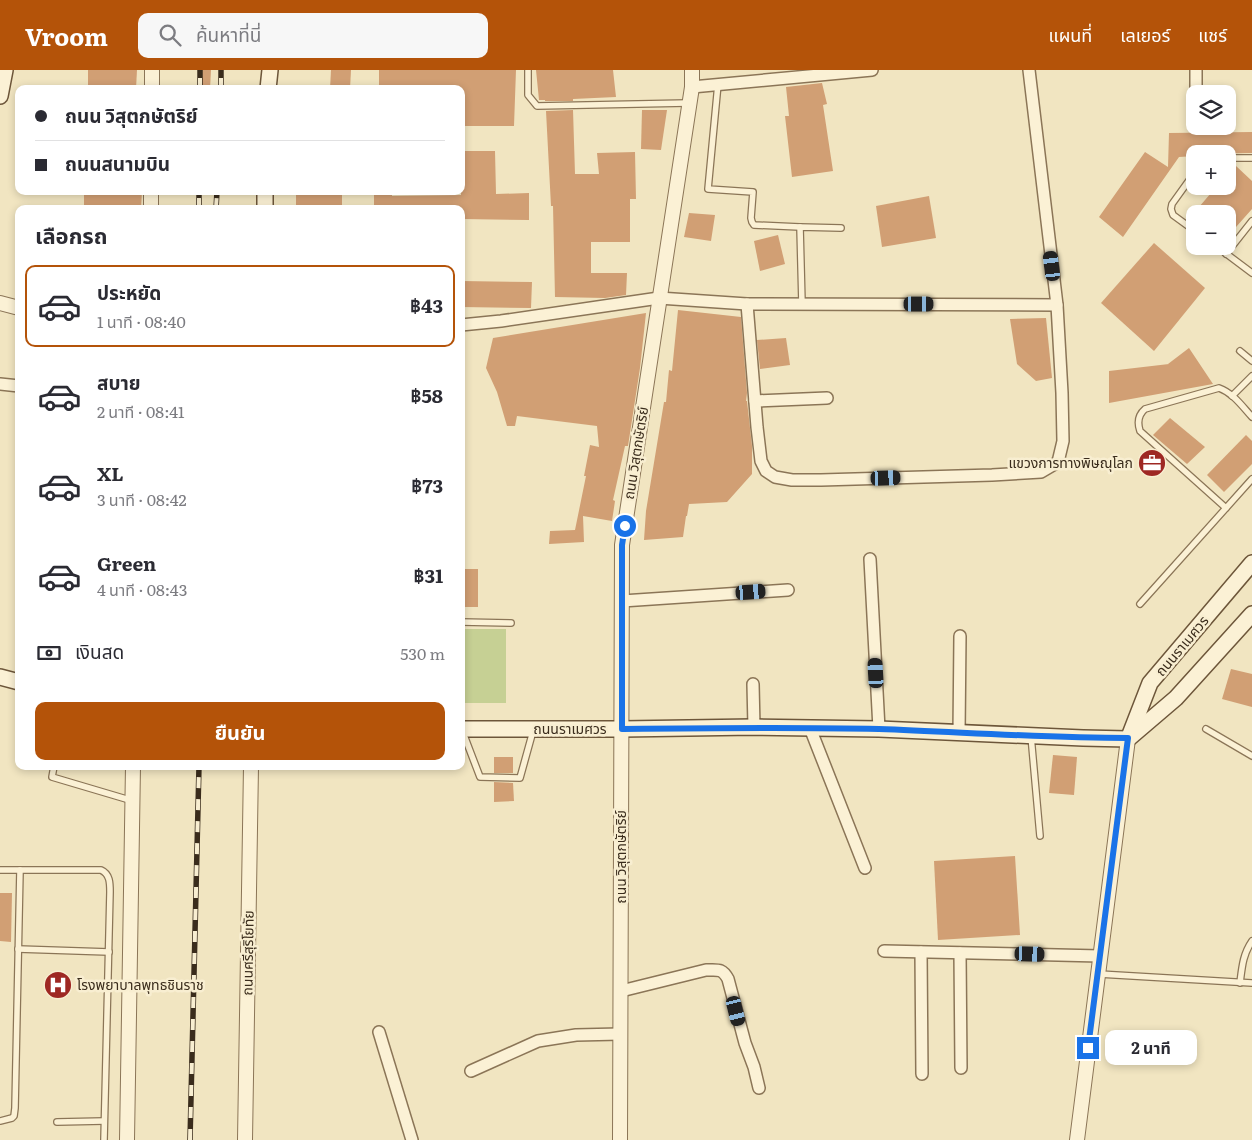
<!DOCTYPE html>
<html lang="th">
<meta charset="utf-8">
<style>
body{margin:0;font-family:Literata,"Noto Sans Thai",serif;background:#f7f7f7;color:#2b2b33;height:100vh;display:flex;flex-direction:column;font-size:19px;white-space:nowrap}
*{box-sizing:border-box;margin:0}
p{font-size:16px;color:#7c7c81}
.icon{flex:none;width:28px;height:28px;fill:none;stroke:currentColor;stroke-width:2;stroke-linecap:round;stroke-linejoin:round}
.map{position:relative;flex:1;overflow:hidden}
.panel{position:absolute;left:15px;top:135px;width:450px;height:565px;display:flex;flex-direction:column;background:#fff;border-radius:10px;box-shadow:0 2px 8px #0003}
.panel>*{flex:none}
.hud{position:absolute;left:15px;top:15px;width:450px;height:110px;border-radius:10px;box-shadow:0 2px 8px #0003;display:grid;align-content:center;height:110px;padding:0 20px;background:#fff}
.controls{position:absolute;left:1186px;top:15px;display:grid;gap:10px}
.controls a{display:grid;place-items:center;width:50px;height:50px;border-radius:10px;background:#fff;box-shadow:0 2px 8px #0003;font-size:25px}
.end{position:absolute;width:22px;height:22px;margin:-11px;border:6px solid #1a73e8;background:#fff;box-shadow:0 0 0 2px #fff}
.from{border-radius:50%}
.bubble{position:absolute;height:35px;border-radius:10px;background:#fff;box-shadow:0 2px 8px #0003;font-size:16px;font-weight:700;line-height:35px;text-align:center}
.car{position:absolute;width:15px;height:30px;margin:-15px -8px;border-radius:6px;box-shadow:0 0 4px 1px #0007;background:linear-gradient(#222 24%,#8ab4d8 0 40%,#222 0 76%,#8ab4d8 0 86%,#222 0)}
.hud b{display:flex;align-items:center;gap:18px;height:48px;font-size:19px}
.hud b+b{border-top:1px solid #e1e1e2}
.hud i{width:12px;height:12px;background:#2b2b33}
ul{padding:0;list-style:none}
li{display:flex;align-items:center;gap:15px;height:82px;margin:0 10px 8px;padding:0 10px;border:2px solid transparent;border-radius:10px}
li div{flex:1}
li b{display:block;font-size:19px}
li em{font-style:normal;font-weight:700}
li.on{border-color:#b45309}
li>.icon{width:45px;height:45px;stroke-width:1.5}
h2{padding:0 20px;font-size:22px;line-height:60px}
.pay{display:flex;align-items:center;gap:12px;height:55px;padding:0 20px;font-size:19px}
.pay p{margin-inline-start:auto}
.button{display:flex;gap:10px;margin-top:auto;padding:10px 20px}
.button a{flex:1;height:58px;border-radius:10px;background:#b45309;color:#fff;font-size:20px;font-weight:700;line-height:58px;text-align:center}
header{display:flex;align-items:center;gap:30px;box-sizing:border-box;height:70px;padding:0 25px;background:#b45309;color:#fff}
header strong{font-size:24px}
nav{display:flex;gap:28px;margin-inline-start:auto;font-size:18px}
.search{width:350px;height:45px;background:#f7f7f7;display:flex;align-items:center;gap:12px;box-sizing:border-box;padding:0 18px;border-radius:10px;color:#7c7c81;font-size:19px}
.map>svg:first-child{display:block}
.green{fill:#c6d094}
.building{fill:#d19f74}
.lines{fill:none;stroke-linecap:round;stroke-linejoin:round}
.service-casing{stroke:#8b7557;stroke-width:8}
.minor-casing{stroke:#8b7557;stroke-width:14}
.tertiary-casing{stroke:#8b7557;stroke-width:16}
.secondary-casing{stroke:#6d563a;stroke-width:18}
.service{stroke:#fbf1d5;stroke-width:5.5}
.minor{stroke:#fbf1d5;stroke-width:11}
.tertiary{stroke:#fbf1d5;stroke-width:14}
.secondary{stroke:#fbf1d5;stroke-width:15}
.rail-casing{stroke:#3a2c1c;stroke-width:5.5}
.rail{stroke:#f8eed1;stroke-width:4;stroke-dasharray:11;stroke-linecap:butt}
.route{stroke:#1a73e8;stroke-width:6}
.labels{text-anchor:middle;stroke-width:5;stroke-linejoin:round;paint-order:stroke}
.street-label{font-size:14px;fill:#3a2c1c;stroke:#f8eed1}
.poi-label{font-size:14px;fill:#3a2c1c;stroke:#f8eed1;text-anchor:end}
</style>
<header>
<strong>Vroom</strong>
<div class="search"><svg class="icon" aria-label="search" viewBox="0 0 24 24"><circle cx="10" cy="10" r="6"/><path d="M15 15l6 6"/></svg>ค้นหาที่นี่</div>
<nav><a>แผนที่</a><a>เลเยอร์</a><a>แชร์</a></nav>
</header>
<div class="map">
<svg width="1252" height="1070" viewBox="0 0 1252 1070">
<rect width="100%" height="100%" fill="#f1e5c1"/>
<rect class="green" x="461" y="559" width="45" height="74"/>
<g class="building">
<polygon points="88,0 137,0 136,19 88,19"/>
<polygon points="200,0 211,0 210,19 200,19"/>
<polygon points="331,0 351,0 350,19 330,19"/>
<polygon points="379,0 516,0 514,56 461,56 461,19 379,19"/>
<polygon points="536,0 613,0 616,27 573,29 573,31 545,31 545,30 539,30"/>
<polygon points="822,13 827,34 823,35 833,101 792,107 785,46 789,46 786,17"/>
<polygon points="573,40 575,104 599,104 597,83 635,82 636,129 630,129 630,172 591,172 591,203 627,203 626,225 605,228 555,227 553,136 551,136 546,41"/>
<polygon points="642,40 667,40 661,80 641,79"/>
<polygon points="1252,62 1252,83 1195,84 1195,86 1179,87 1123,167 1099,147 1145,82 1168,97 1169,63"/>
<polygon points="461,81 495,81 496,124 529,123 529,150 461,149 461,139 374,139 374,121 392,121 392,126 461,125"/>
<polygon points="1236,96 1252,111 1252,139 1228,166 1228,144 1193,144 1217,116 1228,116 1228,105"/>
<polygon points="84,121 142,121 141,139 84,139"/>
<rect x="296" y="121" width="46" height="18"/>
<polygon points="929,126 936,168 882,177 876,136"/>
<polygon points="689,143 715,145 711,171 684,167"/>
<polygon points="778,165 785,194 760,201 754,171"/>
<polygon points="1154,173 1205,218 1154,281 1101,233"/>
<polygon points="461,211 532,212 531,238 461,237"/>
<polygon points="678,240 741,247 747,323 746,331 747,331 752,376 752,404 727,432 689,434 687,446 686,446 683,467 644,470 646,441 664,332 666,332 669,300 672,301"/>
<polygon points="646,243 640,298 628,376 625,376 613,430 615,431 612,451 583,446 584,472 549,474 550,461 575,460 586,406 584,406 590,375 599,377 597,356 517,346 515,356 507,356 497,322 486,298 493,268"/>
<polygon points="1046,248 1052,308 1036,311 1017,294 1010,249"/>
<polygon points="786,268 790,295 760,299 757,270"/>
<polygon points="1189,278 1213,314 1109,333 1109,301 1169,294 1168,294"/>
<polygon points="1170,348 1205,377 1187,394 1153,365"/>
<polygon points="1246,365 1252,371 1252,394 1224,422 1207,405"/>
<rect x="461" y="499" width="17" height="38"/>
<polygon points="1231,599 1252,604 1252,637 1222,629"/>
<polygon points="1053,685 1077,687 1074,725 1049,723"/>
<rect x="494" y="687" width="19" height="16"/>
<polygon points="494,712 513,713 514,731 494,732"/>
<polygon points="1015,786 1020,865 938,870 934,791"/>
<polygon points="0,823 12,823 11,872 0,871"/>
</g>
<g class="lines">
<defs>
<g id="service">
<polyline points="528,0 528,25 537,36 688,33"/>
<polyline points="718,14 708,119 753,122 751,148 752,152 754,155 800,157"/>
<polyline points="1228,88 1252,88"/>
<polyline points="1195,102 1172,134 1171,139 1173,145 1195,161"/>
<polyline points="1216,176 1252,203"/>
<polyline points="1226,184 1252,151"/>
<polyline points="802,234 800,157 841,158"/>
<polyline points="1240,281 1252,291"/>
<polyline points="1232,326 1252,306"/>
<path d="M1226,438L1140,361C1137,352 1138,345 1145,339L1219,318C1233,323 1242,336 1252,347"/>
<polyline points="1140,534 1252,409"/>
<polyline points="461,552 511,553"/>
<polyline points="1206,659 1252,686"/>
<polyline points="462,660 480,707 520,708 533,661"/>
<polyline points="1031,666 1040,766"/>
<polyline points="54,696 52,707 133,731"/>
<path d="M0,800H101C110,804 110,813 110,822L104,1070"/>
<polyline points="18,879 109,882"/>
<polyline points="1099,904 1252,913"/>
<path d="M1240,913C1242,897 1243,884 1252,871"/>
<polyline points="0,1051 12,1048 14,1046 15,1038 20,800"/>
<polyline points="57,1052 104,1051"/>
</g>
<g id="minor">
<polyline points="692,17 872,0"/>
<polyline points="1196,24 1196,0"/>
<polyline points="747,234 757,357 761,391 766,401 775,407 792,410 821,410 992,405 1041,402 1058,392 1063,371 1062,323 1057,235 1029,0"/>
<polyline points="461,255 501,251 659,228 747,234 1057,235"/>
<polyline points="0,314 19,316"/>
<polyline points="755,331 827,328"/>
<polyline points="870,489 879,659"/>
<polyline points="622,531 788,520"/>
<polyline points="753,614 754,657"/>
<polyline points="810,658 865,798"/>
<polyline points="959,663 960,566"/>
<polyline points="884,881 1100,886"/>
<polyline points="921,882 922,1004"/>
<polyline points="960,883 961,998"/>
<path d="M621,921L706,900C718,900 722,898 728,909L745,973L754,997L759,1018"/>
<polyline points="379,962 412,1070"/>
<polyline points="471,1001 538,971 576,965 620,964"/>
</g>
<g id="tertiary">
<polyline points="152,19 152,0"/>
<polyline points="151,139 151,121"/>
<polyline points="0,233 19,238"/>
<polyline points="127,1070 133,696"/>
<polyline points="245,1070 251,696"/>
<polyline points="620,1070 622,475 692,17 692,0"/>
<polyline points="1077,1070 1128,669"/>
</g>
<g id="secondary">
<polyline points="268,19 270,0"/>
<polyline points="0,26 5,0"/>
<polyline points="265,139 265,121"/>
<polyline points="0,607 19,612"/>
<polyline points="461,659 622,659 754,657 879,659 1083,668 1128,669 1176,628 1252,544"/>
<polyline points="1129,667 1150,613 1252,493"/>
</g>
</defs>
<use href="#service" class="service-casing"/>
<use href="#minor" class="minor-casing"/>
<use href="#tertiary" class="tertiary-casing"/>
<use href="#secondary" class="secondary-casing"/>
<use href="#service" class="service"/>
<use href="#minor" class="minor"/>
<use href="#tertiary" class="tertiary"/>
<use href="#secondary" class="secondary"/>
<defs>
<g id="rail">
<polyline points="200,19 200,0"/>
<polyline points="221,19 221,0"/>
<polyline points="199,139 199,121"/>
<polyline points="216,139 217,121"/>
<polyline points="190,1070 199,696"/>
</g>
</defs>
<use href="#rail" class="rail-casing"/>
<use href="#rail" class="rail"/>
</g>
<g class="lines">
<path class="route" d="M625,456L622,475V659C708,658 793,657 879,659C962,662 1045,668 1128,668L1088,978"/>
</g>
<defs>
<symbol id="office-disc" viewBox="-11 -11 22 22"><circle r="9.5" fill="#9e2823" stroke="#f8eed1"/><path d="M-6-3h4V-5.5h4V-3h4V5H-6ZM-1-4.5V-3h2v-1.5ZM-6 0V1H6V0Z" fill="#fff"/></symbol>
<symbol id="hospital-disc" viewBox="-11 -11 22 22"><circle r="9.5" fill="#9e2823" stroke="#f8eed1"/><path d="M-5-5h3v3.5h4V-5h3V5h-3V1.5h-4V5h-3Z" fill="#fff"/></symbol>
</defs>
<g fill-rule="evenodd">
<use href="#office-disc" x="1136" y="377" width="32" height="32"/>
<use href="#hospital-disc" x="42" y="899" width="32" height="32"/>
</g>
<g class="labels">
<g class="street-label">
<text transform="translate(636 383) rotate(-81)" y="5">ถนน วิสุตกษัตริย์</text>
<text transform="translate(1182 576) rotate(-50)" y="5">ถนนราเมศวร</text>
<text x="570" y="664">ถนนราเมศวร</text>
<text transform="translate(621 787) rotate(-90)" y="5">ถนน วิสุตกษัตริย์</text>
<text transform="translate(248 883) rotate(-89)" y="5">ถนนศรีสุริโยทัย</text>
</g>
<g class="poi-label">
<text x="1133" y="398">แขวงการทางพิษณุโลก</text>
<text x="77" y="920" text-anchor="start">โรงพยาบาลพุทธชินราช</text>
</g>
</g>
</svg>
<div class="controls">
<a><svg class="icon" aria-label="layers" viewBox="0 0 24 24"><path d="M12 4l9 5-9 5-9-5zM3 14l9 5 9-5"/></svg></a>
<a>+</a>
<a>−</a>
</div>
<i class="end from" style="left:625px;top:456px"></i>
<i class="end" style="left:1088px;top:978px"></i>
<div class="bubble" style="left:1105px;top:960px;width:92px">2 นาที</div>
<i class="car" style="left:1052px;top:196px;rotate:353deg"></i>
<i class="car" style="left:919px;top:234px;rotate:90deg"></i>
<i class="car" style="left:886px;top:408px;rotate:88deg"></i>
<i class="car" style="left:751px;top:522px;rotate:86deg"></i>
<i class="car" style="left:876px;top:603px;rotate:357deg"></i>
<i class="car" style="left:1030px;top:884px;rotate:92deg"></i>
<i class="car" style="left:736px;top:941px;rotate:166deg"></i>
<div class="hud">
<b><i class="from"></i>ถนน วิสุตกษัตริย์</b>
<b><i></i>ถนนสนามบิน</b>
</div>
<section class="panel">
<h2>เลือกรถ</h2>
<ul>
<li class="on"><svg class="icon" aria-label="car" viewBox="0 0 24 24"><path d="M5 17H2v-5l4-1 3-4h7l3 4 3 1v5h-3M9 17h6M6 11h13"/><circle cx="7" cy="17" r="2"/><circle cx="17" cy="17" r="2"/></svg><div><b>ประหยัด</b><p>1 นาที · 08:40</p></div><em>฿43</em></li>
<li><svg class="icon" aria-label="car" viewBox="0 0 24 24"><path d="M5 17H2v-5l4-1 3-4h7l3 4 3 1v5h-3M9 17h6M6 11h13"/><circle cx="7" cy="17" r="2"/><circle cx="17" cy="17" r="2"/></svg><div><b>สบาย</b><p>2 นาที · 08:41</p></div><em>฿58</em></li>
<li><svg class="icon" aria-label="car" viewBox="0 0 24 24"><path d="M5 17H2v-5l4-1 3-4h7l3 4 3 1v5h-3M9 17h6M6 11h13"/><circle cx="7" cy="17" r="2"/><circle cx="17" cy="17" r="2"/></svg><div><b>XL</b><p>3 นาที · 08:42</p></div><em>฿73</em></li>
<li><svg class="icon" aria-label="car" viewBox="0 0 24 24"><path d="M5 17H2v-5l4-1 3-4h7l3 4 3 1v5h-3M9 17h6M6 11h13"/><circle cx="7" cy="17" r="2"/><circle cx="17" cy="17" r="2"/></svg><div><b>Green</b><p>4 นาที · 08:43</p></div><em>฿31</em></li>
</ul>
<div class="pay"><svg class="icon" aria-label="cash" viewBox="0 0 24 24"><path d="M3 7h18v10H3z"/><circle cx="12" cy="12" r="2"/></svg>เงินสด<p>530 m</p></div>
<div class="button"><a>ยืนยัน</a></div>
</section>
</div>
